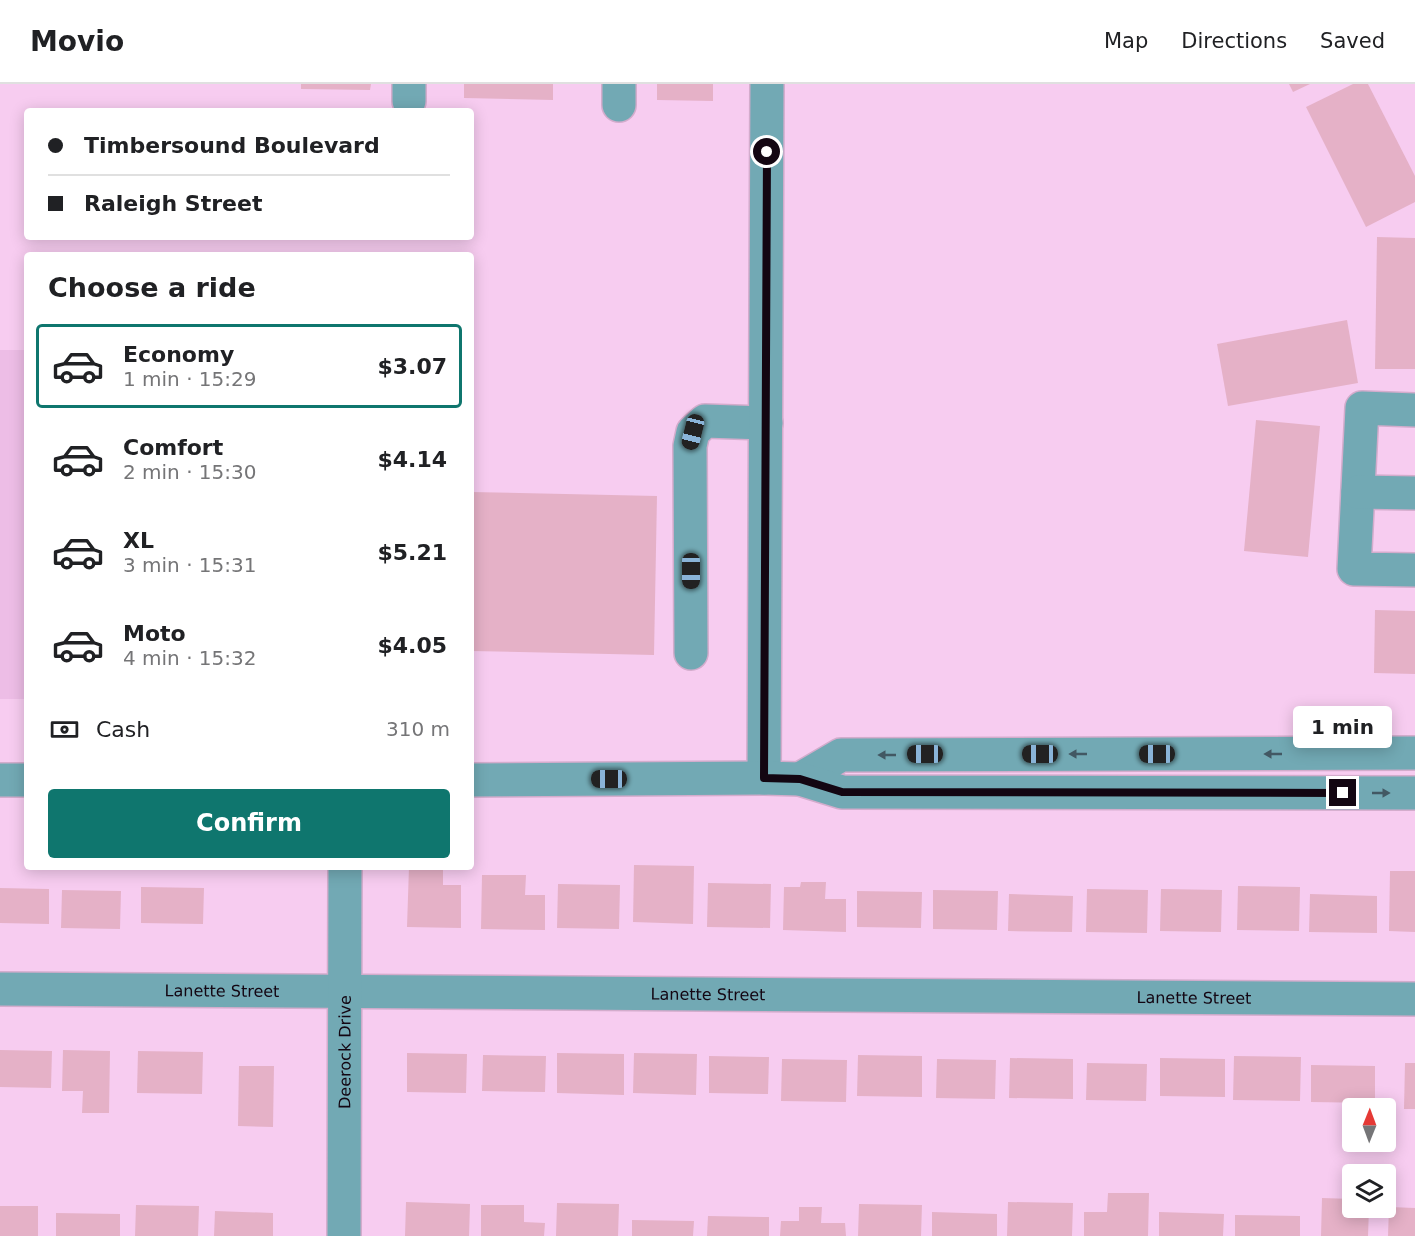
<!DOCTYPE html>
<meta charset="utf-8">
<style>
body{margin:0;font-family:"DejaVu Sans",sans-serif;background:#f6f6f6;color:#202124;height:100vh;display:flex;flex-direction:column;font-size:22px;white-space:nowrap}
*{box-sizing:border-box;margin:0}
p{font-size:20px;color:#757577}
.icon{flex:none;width:33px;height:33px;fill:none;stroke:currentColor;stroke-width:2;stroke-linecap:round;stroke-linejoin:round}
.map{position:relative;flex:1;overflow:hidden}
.sheet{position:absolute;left:24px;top:168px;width:450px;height:618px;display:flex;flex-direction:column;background:#fff;border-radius:6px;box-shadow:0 3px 15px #0003}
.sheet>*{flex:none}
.top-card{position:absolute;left:24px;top:24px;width:450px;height:132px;border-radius:6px;box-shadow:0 3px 15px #0003;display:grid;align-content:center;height:132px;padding:0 24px;background:#fff}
.needle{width:39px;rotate:1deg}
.tools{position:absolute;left:1342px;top:1014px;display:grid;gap:12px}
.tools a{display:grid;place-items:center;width:54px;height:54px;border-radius:6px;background:#fff;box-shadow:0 3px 15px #0003;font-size:30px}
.end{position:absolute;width:27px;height:27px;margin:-14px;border:8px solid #130612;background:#fff;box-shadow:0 0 0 3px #fff}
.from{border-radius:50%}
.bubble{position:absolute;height:42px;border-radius:6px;background:#fff;box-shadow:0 3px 15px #0003;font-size:20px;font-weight:600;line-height:42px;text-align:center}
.car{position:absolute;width:18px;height:36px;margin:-18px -9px;border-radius:8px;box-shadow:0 0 4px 2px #0007;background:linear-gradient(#222 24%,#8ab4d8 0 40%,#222 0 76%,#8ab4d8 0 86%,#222 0)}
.top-card b{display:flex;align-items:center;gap:21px;height:57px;font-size:22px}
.top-card b+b{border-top:2px solid #e0e0e0}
.top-card i{width:15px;height:15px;background:#202124}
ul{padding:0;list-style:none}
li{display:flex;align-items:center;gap:18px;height:84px;margin:0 12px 9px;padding:0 12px;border:3px solid transparent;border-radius:6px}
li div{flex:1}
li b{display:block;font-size:22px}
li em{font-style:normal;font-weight:600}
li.current{border-color:#0f766e}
li>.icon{width:54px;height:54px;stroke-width:1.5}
h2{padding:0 24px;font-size:27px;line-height:72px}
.pay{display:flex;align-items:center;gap:15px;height:66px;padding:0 24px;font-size:22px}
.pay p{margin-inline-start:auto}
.cta{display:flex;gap:12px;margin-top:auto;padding:12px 24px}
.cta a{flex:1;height:69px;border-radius:6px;background:#0f766e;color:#fff;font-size:24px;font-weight:600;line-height:69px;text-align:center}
header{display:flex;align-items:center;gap:36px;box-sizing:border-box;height:84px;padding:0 30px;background:#fff;border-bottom:2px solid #e0e0e0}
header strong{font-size:28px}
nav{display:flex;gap:33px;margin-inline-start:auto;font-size:21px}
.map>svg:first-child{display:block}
.built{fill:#edbde6}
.building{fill:#e5b1c7}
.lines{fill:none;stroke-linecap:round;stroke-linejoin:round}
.minor-casing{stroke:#d3accc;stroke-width:36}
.minor{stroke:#72a9b4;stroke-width:33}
.oneway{fill:#425863}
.route{stroke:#130612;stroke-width:8}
.labels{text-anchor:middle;stroke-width:5;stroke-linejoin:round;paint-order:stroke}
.street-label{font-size:16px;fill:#130612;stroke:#ffddf9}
</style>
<header>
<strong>Movio</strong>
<nav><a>Map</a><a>Directions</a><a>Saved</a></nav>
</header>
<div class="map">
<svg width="1415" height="1152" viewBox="0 0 1415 1152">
<rect width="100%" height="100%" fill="#f7ccf0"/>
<rect class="built" x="0" y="266" width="27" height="349"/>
<g class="building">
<polygon points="301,0 371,0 370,6 301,5"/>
<polygon points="464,0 553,0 553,16 464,14"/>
<polygon points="657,0 713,0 713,17 657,16"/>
<polygon points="1289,0 1310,0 1293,8"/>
<polygon points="1353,0 1368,0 1415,92 1415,118 1366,143 1306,23"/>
<polygon points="1377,153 1415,154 1415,285 1375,285"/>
<polygon points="1347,236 1358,299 1228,322 1217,260"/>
<polygon points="1256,336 1320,342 1308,473 1244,467"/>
<polygon points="471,408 657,412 654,571 471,567"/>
<polygon points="1375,526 1415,527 1415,590 1374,589"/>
<polygon points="634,781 694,782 693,840 633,838"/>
<polygon points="409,783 443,783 443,801 461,801 461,844 407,843"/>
<polygon points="1390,787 1415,787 1415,848 1389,847"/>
<polygon points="482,791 526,791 525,811 545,811 545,846 481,845"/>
<polygon points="801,798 826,798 825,815 846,815 846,848 783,846 784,803 800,803"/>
<polygon points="708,799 771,800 770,844 707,843"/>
<polygon points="558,800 620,801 619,845 557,844"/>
<polygon points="1238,802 1300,803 1299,847 1237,846"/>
<polygon points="141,803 204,804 203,840 141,839"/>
<polygon points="0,804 49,805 49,840 0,839"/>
<polygon points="1087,805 1148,806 1147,849 1086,848"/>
<polygon points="1161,805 1222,806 1221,848 1160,847"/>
<polygon points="62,806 121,807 120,845 61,844"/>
<polygon points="933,806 998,807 997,846 933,845"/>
<polygon points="857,807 922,808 921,844 857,843"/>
<polygon points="1009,810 1073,812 1072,848 1008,847"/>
<polygon points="1310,810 1377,812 1377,849 1309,848"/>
<polygon points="0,966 52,967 51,1004 0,1003"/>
<polygon points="63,966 110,967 109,1029 82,1029 83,1007 62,1007"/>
<polygon points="138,967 203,968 202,1010 137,1009"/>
<polygon points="407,969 467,970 466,1009 407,1008"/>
<polygon points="557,969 624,970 624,1011 557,1009"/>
<polygon points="634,969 697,970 696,1011 633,1009"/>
<polygon points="483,971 546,972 545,1008 482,1007"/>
<polygon points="858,971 922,972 922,1013 857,1012"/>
<polygon points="709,972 769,973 768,1010 709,1009"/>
<polygon points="1234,972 1301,973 1300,1017 1233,1016"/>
<polygon points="1010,974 1073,975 1073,1015 1009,1014"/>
<polygon points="1160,974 1225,975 1225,1013 1160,1012"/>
<polygon points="782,975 847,976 846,1018 781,1017"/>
<polygon points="937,975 996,976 995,1015 936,1014"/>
<polygon points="1087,979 1147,980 1146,1017 1086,1016"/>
<polygon points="1405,979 1415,979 1415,1025 1404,1025"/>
<polygon points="1311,981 1375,982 1375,1019 1311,1018"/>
<polygon points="239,982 274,982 273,1043 238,1042"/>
<polygon points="1108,1109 1149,1109 1148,1152 1084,1152 1084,1128 1107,1128"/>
<polygon points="1322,1114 1353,1115 1353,1124 1369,1124 1368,1152 1321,1152"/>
<polygon points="406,1118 470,1120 469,1152 405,1152"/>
<polygon points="1008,1118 1073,1119 1072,1152 1007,1152"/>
<polygon points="557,1119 619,1120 618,1152 556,1152"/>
<polygon points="859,1120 922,1121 921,1152 858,1152"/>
<polygon points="136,1121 199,1122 198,1152 135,1152"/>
<polygon points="481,1121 524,1121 524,1138 545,1139 544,1152 481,1152"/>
<rect x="0" y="1122" width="38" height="30"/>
<polygon points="799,1123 822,1123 821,1139 845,1139 846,1152 780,1152 781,1137 799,1137"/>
<polygon points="1389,1123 1415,1124 1415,1152 1388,1152"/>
<polygon points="215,1127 273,1129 273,1152 214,1152"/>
<polygon points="932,1128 997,1130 997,1152 932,1152"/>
<polygon points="1159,1128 1224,1130 1223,1152 1159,1152"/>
<polygon points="56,1129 120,1130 120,1152 56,1152"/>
<polygon points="1235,1131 1300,1132 1300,1152 1235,1152"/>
<polygon points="708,1132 769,1133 769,1152 707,1152"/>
<polygon points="632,1136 694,1137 693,1152 632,1152"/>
</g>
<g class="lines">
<defs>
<g id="minor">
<polyline points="409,0 409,17"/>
<polyline points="619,0 619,21"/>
<polyline points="1415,326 1362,324 1354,485 1415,486"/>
<polyline points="1358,408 1415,409"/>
<polyline points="691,569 690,362 693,348 705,337 766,339"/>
<polyline points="764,694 767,0"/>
<polyline points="800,695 841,671 1415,669"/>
<polyline points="0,696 27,696"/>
<polyline points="471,696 764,694 800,695 842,708 1415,709"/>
<path id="s1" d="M0,905L1415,915"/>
<path id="s2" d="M344,1152L345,783"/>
</g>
</defs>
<use href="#minor" class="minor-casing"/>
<use href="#minor" class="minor"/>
</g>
<defs><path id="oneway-solid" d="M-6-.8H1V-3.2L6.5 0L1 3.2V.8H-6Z" transform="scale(1.5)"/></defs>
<g class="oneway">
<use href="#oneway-solid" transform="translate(1078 670) rotate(180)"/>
<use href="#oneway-solid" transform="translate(1273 670) rotate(180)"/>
<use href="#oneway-solid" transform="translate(887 671) rotate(180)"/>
<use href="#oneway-solid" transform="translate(1381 709)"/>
</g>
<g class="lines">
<polyline class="route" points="767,68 764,694 800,695 842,708 1343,709"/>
</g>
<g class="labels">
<g class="street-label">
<text dy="6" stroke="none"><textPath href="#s1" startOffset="222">Lanette Street</textPath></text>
<text dy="6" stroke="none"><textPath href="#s1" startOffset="708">Lanette Street</textPath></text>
<text dy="6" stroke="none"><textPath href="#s1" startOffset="1194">Lanette Street</textPath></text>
<text dy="6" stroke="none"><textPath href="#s2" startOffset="184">Deerock Drive</textPath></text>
</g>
</g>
</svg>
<div class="tools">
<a><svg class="needle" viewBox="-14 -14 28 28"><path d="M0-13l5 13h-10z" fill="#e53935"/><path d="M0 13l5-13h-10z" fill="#757577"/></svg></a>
<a><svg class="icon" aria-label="layers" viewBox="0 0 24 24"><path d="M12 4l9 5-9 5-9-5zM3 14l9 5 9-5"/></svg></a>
</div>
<i class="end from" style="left:767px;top:68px"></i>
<i class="end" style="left:1343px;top:709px"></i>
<div class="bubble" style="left:1293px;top:622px;width:99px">1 min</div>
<i class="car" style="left:693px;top:348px;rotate:194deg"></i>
<i class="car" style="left:691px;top:487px;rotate:180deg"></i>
<i class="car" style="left:925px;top:670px;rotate:270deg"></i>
<i class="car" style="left:1040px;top:670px;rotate:270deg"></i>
<i class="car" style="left:1157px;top:670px;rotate:270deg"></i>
<i class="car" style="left:609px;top:695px;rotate:270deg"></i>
<div class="top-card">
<b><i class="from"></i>Timbersound Boulevard</b>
<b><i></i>Raleigh Street</b>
</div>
<section class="sheet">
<h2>Choose a ride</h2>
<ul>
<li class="current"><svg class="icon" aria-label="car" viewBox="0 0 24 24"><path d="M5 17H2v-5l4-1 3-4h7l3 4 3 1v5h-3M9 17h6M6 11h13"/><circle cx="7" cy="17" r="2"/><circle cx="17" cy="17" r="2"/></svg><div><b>Economy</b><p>1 min · 15:29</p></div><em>$3.07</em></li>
<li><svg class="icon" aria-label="car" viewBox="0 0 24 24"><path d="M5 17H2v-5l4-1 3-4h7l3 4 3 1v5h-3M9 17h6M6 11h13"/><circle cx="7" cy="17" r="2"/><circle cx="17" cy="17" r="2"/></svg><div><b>Comfort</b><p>2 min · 15:30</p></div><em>$4.14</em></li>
<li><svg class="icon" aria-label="car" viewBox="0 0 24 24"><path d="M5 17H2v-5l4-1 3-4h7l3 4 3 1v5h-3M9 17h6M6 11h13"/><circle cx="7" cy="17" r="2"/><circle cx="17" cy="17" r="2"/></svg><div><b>XL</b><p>3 min · 15:31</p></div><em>$5.21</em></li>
<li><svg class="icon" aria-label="car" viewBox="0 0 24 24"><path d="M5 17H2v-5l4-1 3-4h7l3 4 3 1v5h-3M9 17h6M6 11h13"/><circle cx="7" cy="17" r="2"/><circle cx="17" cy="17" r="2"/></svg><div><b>Moto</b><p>4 min · 15:32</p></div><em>$4.05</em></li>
</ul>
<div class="pay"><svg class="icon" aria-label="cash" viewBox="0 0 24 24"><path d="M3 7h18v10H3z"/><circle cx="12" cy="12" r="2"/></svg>Cash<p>310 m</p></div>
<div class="cta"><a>Confirm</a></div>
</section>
</div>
